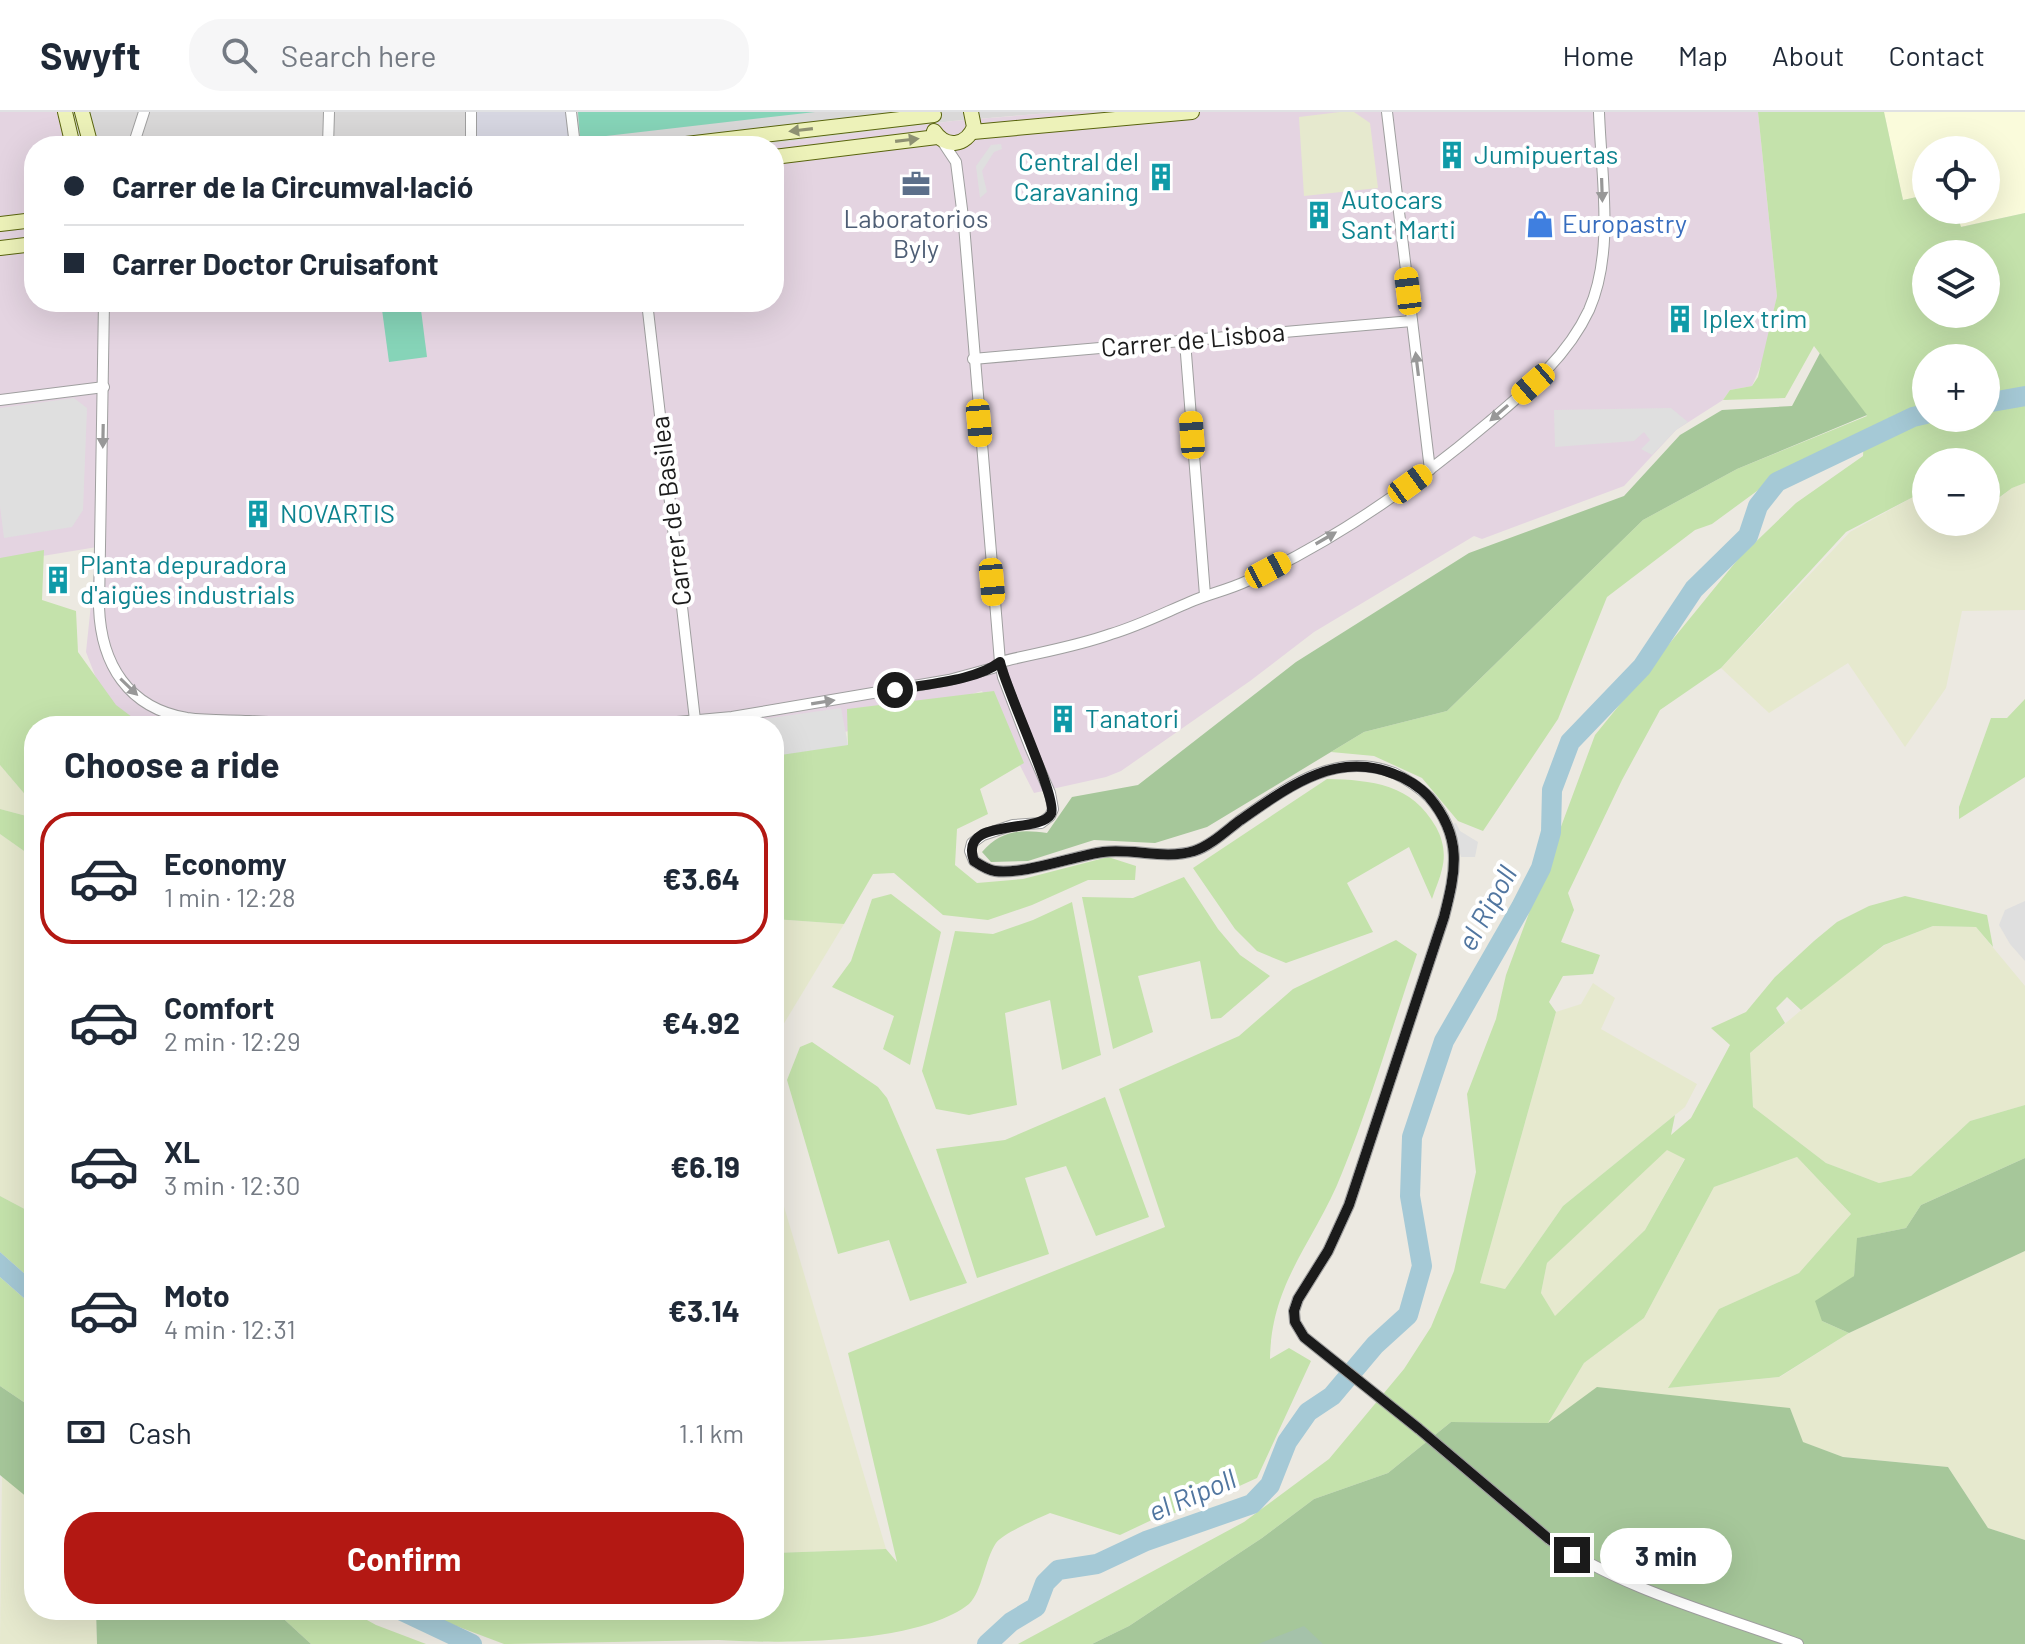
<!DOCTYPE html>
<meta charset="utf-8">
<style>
body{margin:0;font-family:Barlow,sans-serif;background:#f6f6f7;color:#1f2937;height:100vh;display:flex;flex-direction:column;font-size:30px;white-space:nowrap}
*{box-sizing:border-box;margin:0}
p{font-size:26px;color:#747a83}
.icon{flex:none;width:44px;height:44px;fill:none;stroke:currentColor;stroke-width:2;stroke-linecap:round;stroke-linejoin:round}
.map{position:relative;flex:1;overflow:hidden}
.drawer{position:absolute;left:24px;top:604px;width:760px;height:904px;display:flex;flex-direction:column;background:#fff;border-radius:32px;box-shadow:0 8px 32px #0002}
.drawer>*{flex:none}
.guide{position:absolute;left:24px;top:24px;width:760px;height:176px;border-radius:32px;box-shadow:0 8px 32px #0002;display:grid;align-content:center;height:176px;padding:0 40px;background:#fff}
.tools{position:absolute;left:1912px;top:24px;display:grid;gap:16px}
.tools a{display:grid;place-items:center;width:88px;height:88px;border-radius:50%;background:#fff;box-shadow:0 8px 32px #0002;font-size:40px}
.end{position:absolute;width:36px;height:36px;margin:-18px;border:10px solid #1b1b1b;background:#fff;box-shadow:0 0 0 4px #fff}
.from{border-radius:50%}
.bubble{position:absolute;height:56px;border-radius:28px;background:#fff;box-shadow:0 8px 32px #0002;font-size:26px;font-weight:700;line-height:56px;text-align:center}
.car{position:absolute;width:24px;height:48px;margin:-24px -12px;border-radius:10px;box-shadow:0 0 6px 2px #0007;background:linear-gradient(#f5c518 24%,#345 0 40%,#f5c518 0 76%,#345 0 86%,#f5c518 0)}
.guide b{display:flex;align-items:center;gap:28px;height:76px;font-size:30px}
.guide b+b{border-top:2px solid #e0e1e3}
.guide i{width:20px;height:20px;background:#1f2937}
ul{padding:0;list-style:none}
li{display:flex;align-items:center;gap:24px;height:132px;margin:0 16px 12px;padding:0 24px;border:4px solid transparent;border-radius:32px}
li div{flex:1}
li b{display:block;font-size:30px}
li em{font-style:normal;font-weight:700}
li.current{border-color:#b31813}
li>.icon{width:72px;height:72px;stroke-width:1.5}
h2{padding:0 40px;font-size:36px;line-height:96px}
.pay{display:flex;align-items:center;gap:20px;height:88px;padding:0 40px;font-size:30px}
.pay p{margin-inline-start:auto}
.button{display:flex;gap:16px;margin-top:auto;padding:16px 40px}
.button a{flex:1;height:92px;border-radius:32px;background:#b31813;color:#fff;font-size:32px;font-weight:700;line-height:92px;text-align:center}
header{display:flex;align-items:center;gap:48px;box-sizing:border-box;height:112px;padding:0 40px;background:#fff;border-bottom:2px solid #e0e1e3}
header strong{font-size:38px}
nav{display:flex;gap:44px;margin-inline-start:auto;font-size:28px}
.search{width:560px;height:72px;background:#f6f6f7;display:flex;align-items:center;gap:20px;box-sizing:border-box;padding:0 28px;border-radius:32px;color:#747a83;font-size:30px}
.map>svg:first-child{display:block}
.residential{fill:#d9d8d8}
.industrial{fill:#e4d4e1}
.education{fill:#fafbdb}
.farmland{fill:#e6e9ce}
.grass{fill:#c4e2ab;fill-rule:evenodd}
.forest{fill:#a6c79a}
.cemetery{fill:#a5c2aa}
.pitch{fill:#86d4b8}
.parking{fill:#dfdfdf}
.plaza{fill:#d6d6e1}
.water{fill:#a5c9d6}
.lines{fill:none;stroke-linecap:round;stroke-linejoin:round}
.river{stroke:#a5c9d6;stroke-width:20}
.street-casing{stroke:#9f9f9f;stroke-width:12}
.secondary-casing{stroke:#59650e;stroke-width:16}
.street{stroke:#fff;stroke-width:10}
.secondary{stroke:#edf2b9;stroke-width:14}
.oneway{fill:#8e9172}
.oneway2{fill:#989898}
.route{stroke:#1b1b1b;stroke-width:10}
.labels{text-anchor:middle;stroke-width:8;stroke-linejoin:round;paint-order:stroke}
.culture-label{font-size:26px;fill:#0d838f;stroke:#fff;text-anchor:start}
.service-label{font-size:26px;fill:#4e5e75;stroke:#fff}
.shop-label{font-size:26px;fill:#366cbe;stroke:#fff;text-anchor:start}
.street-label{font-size:26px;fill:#1b1b1b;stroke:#fff}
.water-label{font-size:28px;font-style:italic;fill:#5176a0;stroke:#fff}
</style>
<header>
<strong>Swyft</strong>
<div class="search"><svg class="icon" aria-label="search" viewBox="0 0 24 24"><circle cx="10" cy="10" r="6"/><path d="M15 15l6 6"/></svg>Search here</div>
<nav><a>Home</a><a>Map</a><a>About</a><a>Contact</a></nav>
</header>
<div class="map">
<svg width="2025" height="1532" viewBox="0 0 2025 1532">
<rect width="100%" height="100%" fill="#ece9e1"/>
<polygon class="residential" points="73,0 1061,0 953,9 754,34 82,34"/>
<polygon class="industrial" points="0,0 71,0 80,34 34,34 34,190 774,190 774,34 754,34 953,9 1062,0 1758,0 1777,184 1764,246 1752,274 1730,278 1723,288 1676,318 1624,374 1482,427 1474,424 1314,520 1250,569 1121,659 1106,665 1034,681 982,579 835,623 774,614 131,614 101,579 86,540 97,435 0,451"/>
<polygon class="education" points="1884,0 2025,0 2025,101 1960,115 1956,98 1986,98 1986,38 1926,38 1926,83 1903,88"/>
<g class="farmland">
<polygon points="1340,0 1354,0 1370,11 1378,76 1304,84 1299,5"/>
<polygon points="2025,371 2025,498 1962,499 1946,576 1905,635 1848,551 1769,601 1721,556 1850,420 1915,384 1926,381 1926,410 1986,410 1986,390 1990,393 2012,376"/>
<polygon points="0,653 34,693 34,706 0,697"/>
<polygon points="0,722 34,746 34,1102 0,1084"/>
<polygon points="774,807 844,812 774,928"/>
<polygon points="1933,814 1976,815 2025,874 2025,993 1970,1009 1911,1064 1879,1071 1826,1051 1753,995 1750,941 1836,869 1885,833"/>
<polygon points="1593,871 1615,886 1601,917 1697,972 1685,995 1675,1003 1563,1094 1505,1177 1480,1171 1556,900 1581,892"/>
<polygon points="1667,1037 1685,1046 1645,1118 1555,1205 1541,1181 1547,1151"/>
<polygon points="1797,1045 1851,1102 1799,1161 1719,1197 1669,1276 1780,1265 1849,1221 2025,1139 2025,1428 1988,1416 1948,1355 1843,1345 1802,1330 1790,1296 1548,1311 1584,1251 1644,1206 1714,1075"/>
<polygon points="774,1061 886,1437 774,1441"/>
<polygon points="2,1362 34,1391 34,1498 96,1498 97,1532 0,1532"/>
<polygon points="521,1498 639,1498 630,1504 546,1503"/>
</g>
<g class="grass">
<path d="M1758,0H1884L1903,88L1926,83V98H1956L1961,115L2025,101V371L2012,376L1989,393L1986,390V350H1926V381L1915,384L1846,420L1721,556L1660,598L1622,668L1568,781L1574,798L1561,830L1600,843L1593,862L1563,864L1549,890L1556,900L1480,1171L1505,1177L1563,1094L1675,1003L1671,1023L1691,1006L1730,933L1711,916L1746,900L1775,865L1814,829L1837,810L1869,794L1905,784L1987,803L1993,835L1976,815L1933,814L1884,833L1801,898L1787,885L1776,896L1785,911L1750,941L1753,995L1826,1051L1879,1071L1911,1064L1970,1009L2025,993V1046L1921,1093L1906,1116L1858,1126L1854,1164L1822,1209L1849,1221L1779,1265L1668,1276L1719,1197L1799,1161L1851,1102L1797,1045L1714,1075L1644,1206L1584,1251L1548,1311L1451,1310L1388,1361L1314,1387L1262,1426L1129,1514L1092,1532H1018L1244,1410L1329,1347L1404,1257L1431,1215L1454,1159L1476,1060L1467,982L1496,907L1506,863L1595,623L1739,446L1796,391L1863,344L1864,323L1772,368L1712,412L1695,418L1607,485L1558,607L1483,719L1458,709L1422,666L1374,644L1331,640L1364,620L1447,599L1643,408L1737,357L1867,304L1814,234L1785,286L1723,288L1730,278L1752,274L1758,265L1777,184ZM1926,142H1986V202H1926ZM1926,246H1986V306H1926ZM1667,1038L1685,1047L1645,1118L1555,1204L1541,1181L1547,1151Z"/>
<polygon points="44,438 42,488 76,499 78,540 116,593 144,614 34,614 34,693 0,653 0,446"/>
<polygon points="994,579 1024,651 980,677 988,702 957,717 955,753 977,771 1023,767 1108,745 1136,754 1135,768 1088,768 1032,793 988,808 943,803 894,761 873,762 844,812 774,807 774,635 848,633 847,597"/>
<polygon points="2025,587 2025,665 1959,707 1959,695 1991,606 2007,606"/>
<path d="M1327,667C1372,668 1412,672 1436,715C1443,728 1446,742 1442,757C1440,767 1435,777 1432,787L1409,735L1347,771L1373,820L1286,851L1257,839L1235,817L1193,756Z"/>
<polygon points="0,697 34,706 34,746 0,722"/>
<polygon points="1184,765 1218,817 1240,843 1270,864 1221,906 1211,907 1200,849 1138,864 1153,920 1113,937 1082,785 1133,786"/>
<polygon points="891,782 941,820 910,953 883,937 894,904 832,875 851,849 872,787"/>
<polygon points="1072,790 1101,943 1062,958 1050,888 1005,901 1017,993 969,1003 936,997 922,959 955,819 993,822 1033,808"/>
<path d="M1396,828L1417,842C1392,915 1371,990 1342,1061C1316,1128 1271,1169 1270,1247L1289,1236L1311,1249L1257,1366L1189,1397L1156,1406L1120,1423L1050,1401C1037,1407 1003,1421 996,1431C985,1447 982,1480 969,1492C919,1532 783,1532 718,1528L504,1532L414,1498H523L546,1503L630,1504L639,1498H774V1441L886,1437L897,1450L848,1241L1165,1115L1119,977L1239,924L1293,877Z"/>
<polygon points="812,930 878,975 887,986 967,1171 910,1189 889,1128 838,1142 787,968 800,935"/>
<polygon points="1105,985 1149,1105 1096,1124 1066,1054 1025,1066 1049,1142 977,1166 936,1037 1005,1028"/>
<polygon points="0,1084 34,1102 34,1170 0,1140"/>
<polygon points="0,1165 34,1195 34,1297 0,1274"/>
<polygon points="274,1498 349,1498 376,1513 426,1532 311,1532"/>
</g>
<g class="forest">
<path d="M1820,241L1867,303L1737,357L1643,408L1447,599L1364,620L1207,715L1155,731L1094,728L1028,749L991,750L982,740C1001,718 1021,717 1047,721L1072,685L1138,673L1296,550L1469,441L1624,384L1680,323L1722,298L1792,294Z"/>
<polygon points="2025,1046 2025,1139 1849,1221 1822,1209 1815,1189 1854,1164 1857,1126 1906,1116 1921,1093"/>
<polygon points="0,1274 34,1297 34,1391 0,1363"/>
<polygon points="1597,1275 1790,1296 1803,1330 1843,1345 1948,1355 1988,1416 2025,1428 2025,1532 1092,1532 1129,1514 1262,1426 1314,1387 1388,1361 1451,1310 1548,1311"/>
<polygon points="96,1498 274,1498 311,1532 97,1532"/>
</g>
<polygon class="cemetery" points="1304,1514 1323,1532 1258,1532"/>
<g class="pitch">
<polygon points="578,0 815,0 580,27"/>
<polygon points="381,190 420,190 427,245 389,250"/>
</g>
<g class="parking">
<polygon points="1001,32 1002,37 994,40 982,59 987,80 980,86 976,54 991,33"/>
<polygon points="74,286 87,296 83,398 72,415 4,426 0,394 0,296"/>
<polygon points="1671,296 1688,310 1676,318 1652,343 1641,337 1650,328 1644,320 1634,329 1555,335 1554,298"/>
<polygon points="841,596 848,633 774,644 774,614 714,614"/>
<polygon points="1456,711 1460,719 1478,730 1475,745 1461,745 1452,712"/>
<polygon points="2025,789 2025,849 2010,832 1999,813 2005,798"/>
</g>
<polygon class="plaza" points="476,0 571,0 575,34 476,34"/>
<polygon class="water" points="0,1140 34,1170 34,1195 0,1165"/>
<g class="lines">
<g class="river">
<polyline points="1986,291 2025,284"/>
<polyline points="400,1498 472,1532"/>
<polyline points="987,1532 1011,1510 1036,1495 1045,1471 1058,1458 1097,1452 1146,1429 1252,1392 1270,1373 1287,1330 1308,1300 1332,1284 1375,1233 1408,1203 1422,1154 1410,1084 1412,1025 1444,929 1521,795 1541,756 1551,720 1552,678 1570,630 1642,555 1694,477 1748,424 1758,394 1777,370 1913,305 1926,302"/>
</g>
<defs>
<g id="street">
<polyline points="571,0 575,34"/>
<polyline points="1387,0 1430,358"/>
<path d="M942,29L956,50L964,113L1000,550L1003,565L1030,635L1050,681L1053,697L1050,704L1041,711L1013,713L983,723L972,731L970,739L974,749C980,753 988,758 995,759C1023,763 1073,744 1103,740C1133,736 1164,748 1194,739C1210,734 1226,719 1239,709C1286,676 1335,638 1394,661C1406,667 1419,675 1429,685C1463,724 1456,759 1444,805L1349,1093L1328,1139L1298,1187L1294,1199L1295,1210L1304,1225L1419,1317L1549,1427C1624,1478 1714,1501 1798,1532"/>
<polyline points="133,34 144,0"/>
<polyline points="328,34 329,0"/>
<polyline points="471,34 471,0"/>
<path d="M104,190L99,495C101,552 128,596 187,606C208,609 229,608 249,609C285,611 320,612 355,614"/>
<polyline points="647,190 695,608"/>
<polyline points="1185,229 1205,483"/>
<polyline points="973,247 1412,209"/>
<polyline points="0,288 104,275"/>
<path d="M495,614L677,610L732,605L949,568L993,556L1000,550C1036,541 1075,535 1111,522C1138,514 1164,501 1190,490C1208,482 1228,478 1247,469C1334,429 1416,372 1489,310C1528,277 1567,245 1589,198C1615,139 1601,63 1599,0"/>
</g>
<g id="secondary">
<polyline points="65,0 73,34"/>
<polyline points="82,0 91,34"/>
<path d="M934,19C946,37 966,34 974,15L971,0"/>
<polyline points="973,20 1192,0"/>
<polyline points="669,34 934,3"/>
<polyline points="774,45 937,25"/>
<polyline points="0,112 34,108"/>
<polyline points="0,136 34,132"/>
</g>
</defs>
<use href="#street" class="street-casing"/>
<use href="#secondary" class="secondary-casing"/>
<use href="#street" class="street"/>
<use href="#secondary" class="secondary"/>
</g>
<defs><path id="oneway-solid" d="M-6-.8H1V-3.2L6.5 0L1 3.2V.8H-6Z" transform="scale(2)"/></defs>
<g class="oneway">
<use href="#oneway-solid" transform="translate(801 18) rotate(173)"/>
<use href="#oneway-solid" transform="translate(907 28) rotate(-7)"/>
</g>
<g class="oneway2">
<use href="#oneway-solid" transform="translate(1602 78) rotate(88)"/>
<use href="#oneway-solid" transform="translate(1417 252) rotate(-97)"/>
<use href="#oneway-solid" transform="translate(1499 301) rotate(139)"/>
<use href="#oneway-solid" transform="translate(103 324) rotate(91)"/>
<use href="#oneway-solid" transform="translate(1326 426) rotate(-30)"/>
<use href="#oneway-solid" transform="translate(129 575) rotate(44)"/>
<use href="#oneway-solid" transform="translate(823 590) rotate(-9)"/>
</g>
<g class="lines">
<path class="route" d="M895,578C924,572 976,569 1000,550C1005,576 1059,689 1051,702C1039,723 958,704 974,749C980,753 988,758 995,759C1023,763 1074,744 1103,740C1133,736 1164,748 1194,739C1210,734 1226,719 1239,709C1287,676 1335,638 1394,662C1406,666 1420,675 1429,685C1463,725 1456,758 1444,805L1349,1093L1328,1139L1298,1187L1294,1199L1295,1210L1304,1225L1419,1317L1549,1427L1572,1443"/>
</g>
<defs>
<symbol id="building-bare" viewBox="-9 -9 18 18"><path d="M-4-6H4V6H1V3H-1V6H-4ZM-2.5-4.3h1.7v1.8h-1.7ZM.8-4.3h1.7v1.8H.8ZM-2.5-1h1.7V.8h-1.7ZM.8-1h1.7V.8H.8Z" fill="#0f9aa8" stroke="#fff" stroke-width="2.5" paint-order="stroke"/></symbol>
<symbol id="office-bare" viewBox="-9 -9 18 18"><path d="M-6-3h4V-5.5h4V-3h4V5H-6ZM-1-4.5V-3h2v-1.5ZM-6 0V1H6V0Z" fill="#5c6f8a" stroke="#fff" stroke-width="2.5" paint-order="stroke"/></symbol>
<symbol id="shop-bare" viewBox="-9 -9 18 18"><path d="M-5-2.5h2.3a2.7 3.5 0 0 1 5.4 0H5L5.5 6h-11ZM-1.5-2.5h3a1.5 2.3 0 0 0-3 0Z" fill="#3f7fe0" stroke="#fff" stroke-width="2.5" paint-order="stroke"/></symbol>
</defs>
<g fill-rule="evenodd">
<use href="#building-bare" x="1432" y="23" width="40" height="40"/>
<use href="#building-bare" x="1141" y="45" width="40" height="40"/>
<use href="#office-bare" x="896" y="52" width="40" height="40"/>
<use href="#building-bare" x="1299" y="83" width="40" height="40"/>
<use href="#shop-bare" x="1520" y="92" width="40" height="40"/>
<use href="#building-bare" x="1660" y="187" width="40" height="40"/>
<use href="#building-bare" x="238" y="382" width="40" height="40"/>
<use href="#building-bare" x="38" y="448" width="40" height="40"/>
<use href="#building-bare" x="1043" y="587" width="40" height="40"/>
</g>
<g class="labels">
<g class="culture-label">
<text x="1474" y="52">Jumipuertas</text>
<text x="1139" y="59" text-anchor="end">Central del<tspan x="1139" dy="30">Caravaning</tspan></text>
<text x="1341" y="97">Autocars<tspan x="1341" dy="30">Sant Marti</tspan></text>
<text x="1702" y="216">Iplex trim</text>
<text x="280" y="411">NOVARTIS</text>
<text x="80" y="462">Planta depuradora<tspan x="80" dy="30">d'aigües industrials</tspan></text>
<text x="1085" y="616">Tanatori</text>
</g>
<g class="service-label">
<text x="916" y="116">Laboratorios<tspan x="916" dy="30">Byly</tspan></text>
</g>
<g class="shop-label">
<text x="1562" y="121">Europastry</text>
</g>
<g class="street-label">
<text transform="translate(1193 228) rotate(-5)" y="9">Carrer de Lisboa</text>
<text transform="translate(671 399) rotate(-97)" y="9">Carrer de Basilea</text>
</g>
<g class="water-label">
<text transform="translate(1487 796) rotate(-61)" y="10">el Ripoll</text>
<text transform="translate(1192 1383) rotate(-23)" y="10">el Ripoll</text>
</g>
</g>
</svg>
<div class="tools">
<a><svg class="icon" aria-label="locate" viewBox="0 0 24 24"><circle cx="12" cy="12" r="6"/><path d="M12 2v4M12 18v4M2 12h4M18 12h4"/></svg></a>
<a><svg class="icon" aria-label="layers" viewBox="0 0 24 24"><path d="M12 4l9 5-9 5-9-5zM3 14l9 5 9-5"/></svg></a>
<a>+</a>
<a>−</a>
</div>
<i class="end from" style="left:895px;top:578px"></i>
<i class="end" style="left:1572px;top:1443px"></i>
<div class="bubble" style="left:1600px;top:1416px;width:132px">3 min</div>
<i class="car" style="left:1408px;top:179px;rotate:353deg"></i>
<i class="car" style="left:1533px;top:272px;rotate:229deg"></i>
<i class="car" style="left:979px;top:311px;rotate:175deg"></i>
<i class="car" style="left:1192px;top:323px;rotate:356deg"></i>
<i class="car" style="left:1410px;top:372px;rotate:54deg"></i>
<i class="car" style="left:1268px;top:458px;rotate:62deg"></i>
<i class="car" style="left:992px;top:470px;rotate:175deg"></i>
<div class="guide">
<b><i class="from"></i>Carrer de la Circumval·lació</b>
<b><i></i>Carrer Doctor Cruisafont</b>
</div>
<section class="drawer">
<h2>Choose a ride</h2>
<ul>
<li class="current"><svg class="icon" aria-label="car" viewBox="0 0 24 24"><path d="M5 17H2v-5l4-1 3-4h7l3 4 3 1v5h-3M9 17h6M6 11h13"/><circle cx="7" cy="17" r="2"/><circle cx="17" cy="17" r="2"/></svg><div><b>Economy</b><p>1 min · 12:28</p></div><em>€3.64</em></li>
<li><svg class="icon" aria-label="car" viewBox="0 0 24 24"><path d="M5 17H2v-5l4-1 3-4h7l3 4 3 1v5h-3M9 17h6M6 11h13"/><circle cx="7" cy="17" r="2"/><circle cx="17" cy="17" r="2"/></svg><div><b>Comfort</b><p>2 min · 12:29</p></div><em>€4.92</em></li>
<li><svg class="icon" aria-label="car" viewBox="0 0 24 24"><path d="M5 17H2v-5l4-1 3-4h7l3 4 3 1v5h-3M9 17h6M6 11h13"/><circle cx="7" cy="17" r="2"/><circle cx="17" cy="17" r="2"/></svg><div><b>XL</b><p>3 min · 12:30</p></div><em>€6.19</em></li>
<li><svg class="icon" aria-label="car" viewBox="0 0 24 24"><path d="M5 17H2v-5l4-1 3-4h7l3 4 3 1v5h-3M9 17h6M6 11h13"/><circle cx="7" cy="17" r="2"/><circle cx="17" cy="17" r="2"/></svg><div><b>Moto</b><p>4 min · 12:31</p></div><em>€3.14</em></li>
</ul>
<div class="pay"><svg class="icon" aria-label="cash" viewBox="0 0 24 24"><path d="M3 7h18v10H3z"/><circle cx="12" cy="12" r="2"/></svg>Cash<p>1.1 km</p></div>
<div class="button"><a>Confirm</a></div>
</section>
</div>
